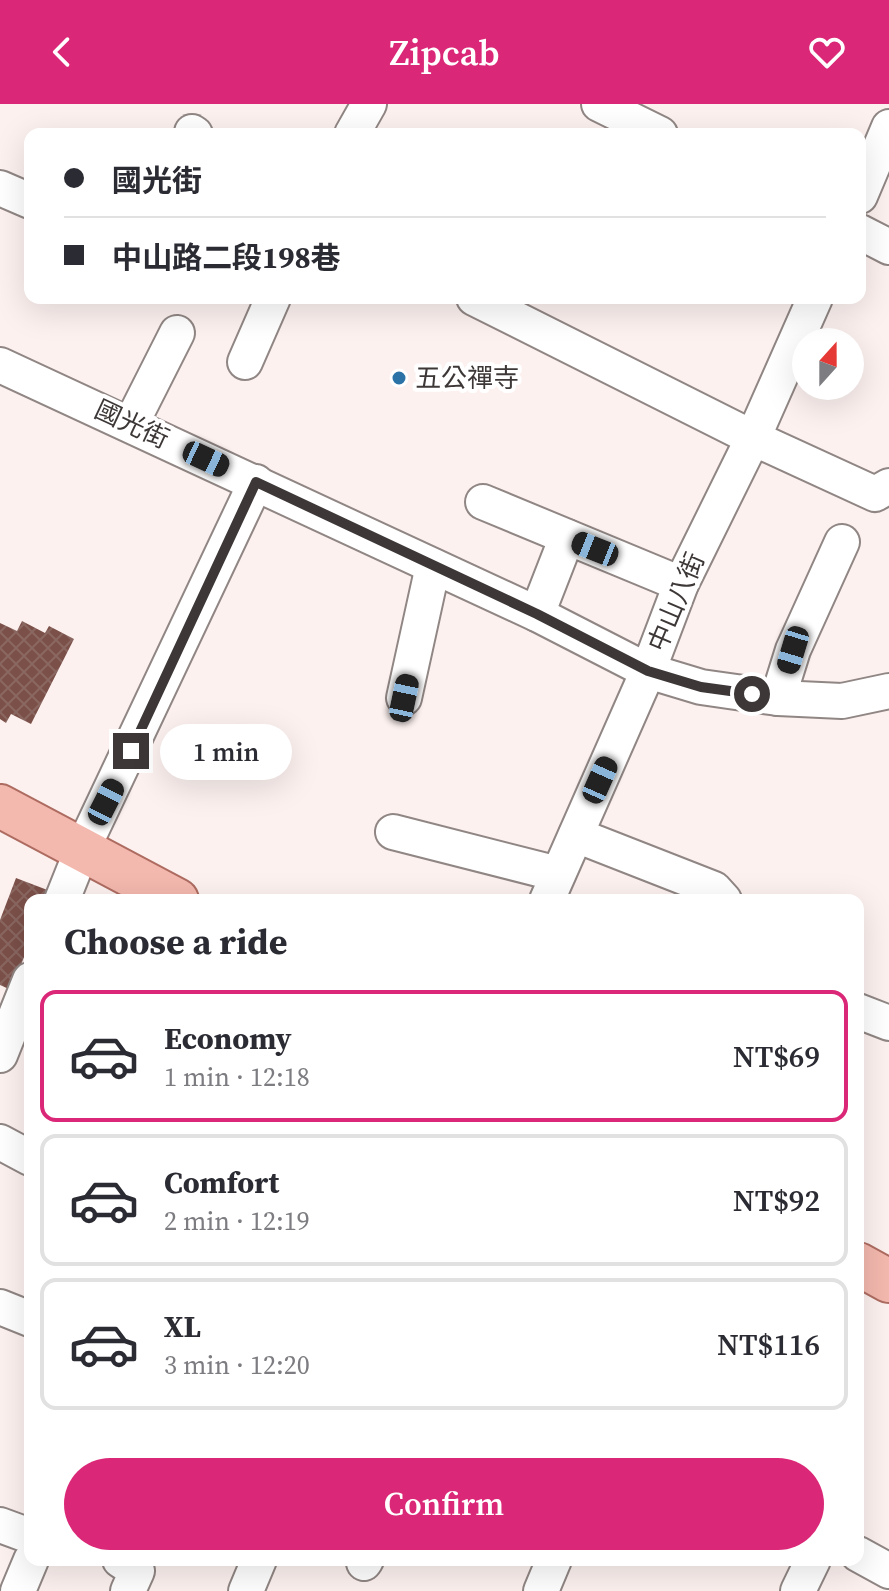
<!DOCTYPE html>
<meta charset="utf-8">
<style>
body{margin:0;font-family:"Source Serif 4","Noto Sans TC",serif;background:#f2f2f3;color:#2b2b33;height:100vh;display:flex;flex-direction:column;font-size:30px;white-space:nowrap}
*{box-sizing:border-box;margin:0}
p{font-size:26px;color:#7c7c81}
.icon{flex:none;width:44px;height:44px;fill:none;stroke:currentColor;stroke-width:2;stroke-linecap:round;stroke-linejoin:round}
.map{position:relative;flex:1;overflow:hidden}
.panel{position:absolute;left:24px;top:790px;width:840px;height:672px;display:flex;flex-direction:column;background:#fff;border-radius:16px;box-shadow:0 8px 32px #0002}
.panel>*{flex:none}
.top-card{position:absolute;left:24px;top:24px;width:842px;height:176px;border-radius:16px;box-shadow:0 8px 32px #0002;display:grid;align-content:center;height:176px;padding:0 40px;background:#fff}
.needle{width:52px;rotate:21deg}
.controls{position:absolute;left:792px;top:224px;display:grid;gap:16px}
.controls a{display:grid;place-items:center;width:72px;height:72px;border-radius:50%;background:#fff;box-shadow:0 8px 32px #0002;font-size:40px}
.end{position:absolute;width:36px;height:36px;margin:-18px;border:10px solid #3d3837;background:#fff;box-shadow:0 0 0 4px #fff}
.from{border-radius:50%}
.bubble{position:absolute;height:56px;border-radius:28px;background:#fff;box-shadow:0 8px 32px #0002;font-size:26px;font-weight:600;line-height:56px;text-align:center}
.car{position:absolute;width:24px;height:48px;margin:-24px -12px;border-radius:10px;box-shadow:0 0 6px 2px #0007;background:linear-gradient(#222 24%,#8ab4d8 0 40%,#222 0 76%,#8ab4d8 0 86%,#222 0)}
.top-card b{display:flex;align-items:center;gap:28px;height:76px;font-size:30px}
.top-card b+b{border-top:2px solid #e1e1e2}
.top-card i{width:20px;height:20px;background:#2b2b33}
ul{padding:0;list-style:none}
li{display:flex;align-items:center;gap:24px;height:132px;margin:0 16px 12px;padding:0 24px;border:4px solid #e1e1e2;border-radius:16px}
li div{flex:1}
li b{display:block;font-size:30px}
li em{font-style:normal;font-weight:600}
li.active{border-color:#db2777}
li>.icon{width:72px;height:72px;stroke-width:1.5}
h2{padding:0 40px;font-size:36px;line-height:96px}
.action{display:flex;gap:16px;margin-top:auto;padding:16px 40px}
.action a{flex:1;height:92px;border-radius:48px;background:#db2777;color:#fff;font-size:32px;font-weight:600;line-height:92px;text-align:center}
header{display:flex;justify-content:space-between;align-items:center;height:104px;padding:0 40px;background:#db2777;color:#fff;font-size:36px;font-weight:600}
.map>svg:first-child{display:block}
.building{fill:url(#building-cross-hatch)}
.lines{fill:none;stroke-linecap:round;stroke-linejoin:round}
.minor-casing{stroke:#908684;stroke-width:38}
.major-casing{stroke:#ae6c61;stroke-width:46}
.minor{stroke:#fff;stroke-width:34}
.major{stroke:#f3b8ae;stroke-width:42}
.route{stroke:#3d3837;stroke-width:10}
.poi-dot{fill:#2b72a6;stroke:#fff;stroke-width:3}
.labels{text-anchor:middle;stroke-width:8;stroke-linejoin:round;paint-order:stroke}
.poi-label{font-size:26px;fill:#3d3837;stroke:#fff;text-anchor:start}
.street-label{font-size:26px;fill:#3d3837;stroke:#fff}
</style>
<header><svg class="icon" aria-label="back" viewBox="0 0 24 24"><path d="M15 5l-7 7 7 7"/></svg>Zipcab<svg class="icon" aria-label="heart" viewBox="0 0 24 24"><path d="M12 20l-8-8c-3-5 5-10 8-4 3-6 11-1 8 4z"/></svg></header>
<div class="map">
<svg width="889" height="1487" viewBox="0 0 889 1487">
<defs>
<pattern id="building-cross-hatch" width="8" height="8" patternUnits="userSpaceOnUse" patternTransform="scale(2)"><rect width="8" height="8" fill="#7b5049"/><path d="M0 0l8 8M0 8l8-8" fill="none" stroke="#8a6761"/></pattern>
</defs>
<rect width="100%" height="100%" fill="#fcf1ef"/>
<g class="building">
<polygon points="22,517 45,529 49,522 74,535 31,620 11,610 6,619 0,615 0,519 17,527"/>
<polygon points="16,774 50,787 46,796 30,796 30,838 11,886 0,881 0,816"/>
</g>
<g class="lines">
<defs>
<g id="minor">
<polyline points="599,0 660,30"/>
<polyline points="192,28 195,30"/>
<polyline points="352,30 369,0"/>
<polyline points="0,84 30,97"/>
<polyline points="860,92 889,23"/>
<polyline points="860,128 889,143"/>
<polyline points="474,194 753,334 875,390 889,382"/>
<polyline points="245,258 273,194"/>
<polyline points="0,261 537,510 648,567 701,583 778,594 842,597 889,587"/>
<polyline points="131,320 177,229"/>
<polyline points="483,398 681,480"/>
<polyline points="537,510 567,433"/>
<polyline points="404,594 433,462"/>
<polyline points="778,594 793,546 842,438"/>
<polyline points="393,728 558,770"/>
<polyline points="576,731 714,785 724,796"/>
<polyline points="62,796 82,746 256,378"/>
<polyline points="547,796 648,567 681,480 753,334 815,194"/>
<polyline points="858,907 889,919"/>
<polyline points="0,951 30,876"/>
<polyline points="0,1038 30,1054"/>
<polyline points="0,1203 30,1215"/>
<polyline points="0,1421 30,1432"/>
<polyline points="858,1450 889,1467"/>
<polyline points="120,1456 137,1467 128,1487"/>
<polyline points="364,1459 366,1456"/>
<polyline points="18,1487 31,1456"/>
<polyline points="246,1487 259,1456"/>
<polyline points="541,1487 554,1456"/>
<polyline points="798,1487 813,1456"/>
</g>
<g id="major">
<polyline points="0,702 177,796"/>
<polyline points="858,1160 889,1177"/>
</g>
</defs>
<use href="#minor" class="minor-casing"/>
<use href="#major" class="major-casing"/>
<use href="#minor" class="minor"/>
<use href="#major" class="major"/>
</g>
<g class="lines">
<polyline class="route" points="131,647 256,378 537,510 648,567 701,583 752,590"/>
</g>
<circle class="poi-dot" cx="399" cy="274" r="8"/>
<g class="labels">
<g class="poi-label">
<text x="415" y="283">五公禪寺</text>
</g>
<g class="street-label">
<text transform="translate(132 320) rotate(25)" y="9">國光街</text>
<text transform="translate(676 498) rotate(-67)" y="9">中山八街</text>
</g>
</g>
</svg>
<div class="controls">
<a><svg class="needle" viewBox="-14 -14 28 28"><path d="M0-13l5 13h-10z" fill="#e53935"/><path d="M0 13l5-13h-10z" fill="#7c7c81"/></svg></a>
</div>
<i class="end from" style="left:752px;top:590px"></i>
<i class="end" style="left:131px;top:647px"></i>
<div class="bubble" style="left:160px;top:620px;width:132px">1 min</div>
<i class="car" style="left:206px;top:355px;rotate:115deg"></i>
<i class="car" style="left:595px;top:445px;rotate:292deg"></i>
<i class="car" style="left:793px;top:546px;rotate:197deg"></i>
<i class="car" style="left:404px;top:594px;rotate:12deg"></i>
<i class="car" style="left:600px;top:676px;rotate:24deg"></i>
<i class="car" style="left:106px;top:698px;rotate:27deg"></i>
<div class="top-card">
<b><i class="from"></i>國光街</b>
<b><i></i>中山路二段198巷</b>
</div>
<section class="panel">
<h2>Choose a ride</h2>
<ul>
<li class="active"><svg class="icon" aria-label="car" viewBox="0 0 24 24"><path d="M5 17H2v-5l4-1 3-4h7l3 4 3 1v5h-3M9 17h6M6 11h13"/><circle cx="7" cy="17" r="2"/><circle cx="17" cy="17" r="2"/></svg><div><b>Economy</b><p>1 min · 12:18</p></div><em>NT$69</em></li>
<li><svg class="icon" aria-label="car" viewBox="0 0 24 24"><path d="M5 17H2v-5l4-1 3-4h7l3 4 3 1v5h-3M9 17h6M6 11h13"/><circle cx="7" cy="17" r="2"/><circle cx="17" cy="17" r="2"/></svg><div><b>Comfort</b><p>2 min · 12:19</p></div><em>NT$92</em></li>
<li><svg class="icon" aria-label="car" viewBox="0 0 24 24"><path d="M5 17H2v-5l4-1 3-4h7l3 4 3 1v5h-3M9 17h6M6 11h13"/><circle cx="7" cy="17" r="2"/><circle cx="17" cy="17" r="2"/></svg><div><b>XL</b><p>3 min · 12:20</p></div><em>NT$116</em></li>
</ul>
<div class="action"><a>Confirm</a></div>
</section>
</div>
